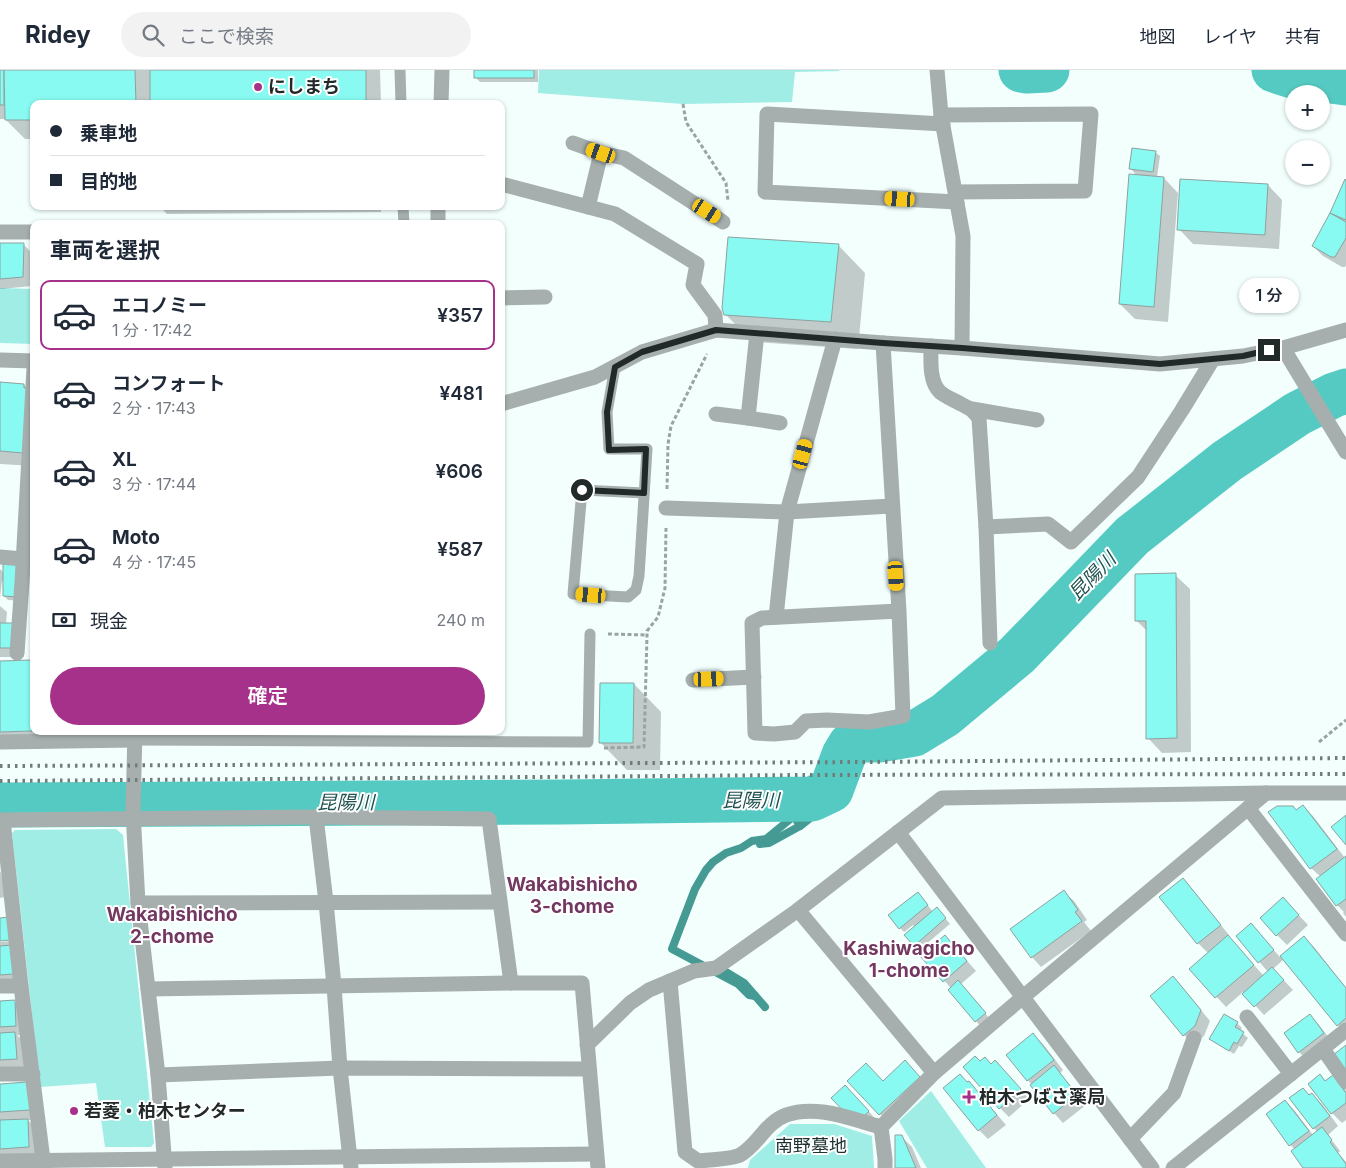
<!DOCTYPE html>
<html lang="ja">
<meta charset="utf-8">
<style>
body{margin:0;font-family:Inter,"Noto Sans JP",sans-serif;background:#f2f2f3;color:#1f2937;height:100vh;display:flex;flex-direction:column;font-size:19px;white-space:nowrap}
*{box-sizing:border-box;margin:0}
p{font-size:16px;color:#747a83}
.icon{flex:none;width:28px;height:28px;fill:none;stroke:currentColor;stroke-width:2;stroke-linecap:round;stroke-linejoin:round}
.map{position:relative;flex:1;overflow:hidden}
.panel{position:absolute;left:30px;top:150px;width:475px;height:515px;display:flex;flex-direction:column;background:#fff;border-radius:10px;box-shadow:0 1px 4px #0004}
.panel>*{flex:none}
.banner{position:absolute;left:30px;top:30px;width:475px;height:110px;border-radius:10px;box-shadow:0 1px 4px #0004;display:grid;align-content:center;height:110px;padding:0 20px;background:#fff}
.controls{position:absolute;left:1285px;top:15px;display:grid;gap:10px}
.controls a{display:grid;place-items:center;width:45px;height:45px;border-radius:50%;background:#fff;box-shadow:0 1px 4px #0004;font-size:25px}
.end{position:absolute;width:22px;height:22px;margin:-11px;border:6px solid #222a29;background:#fff;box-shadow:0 0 0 2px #fff}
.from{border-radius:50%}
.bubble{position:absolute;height:35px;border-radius:18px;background:#fff;box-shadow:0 1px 4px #0004;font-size:16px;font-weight:600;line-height:35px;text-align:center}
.car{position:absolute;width:15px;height:30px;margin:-15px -8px;border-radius:6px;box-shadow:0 0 4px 1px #0007;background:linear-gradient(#f5c518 24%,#345 0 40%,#f5c518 0 76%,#345 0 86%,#f5c518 0)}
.banner b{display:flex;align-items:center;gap:18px;height:48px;font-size:19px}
.banner b+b{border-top:1px solid #e0e1e3}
.banner i{width:12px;height:12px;background:#1f2937}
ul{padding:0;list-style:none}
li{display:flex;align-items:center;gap:15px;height:70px;margin:0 10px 8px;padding:0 10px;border:2px solid transparent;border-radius:10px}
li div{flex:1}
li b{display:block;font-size:19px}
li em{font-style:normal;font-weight:600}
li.on{border-color:#a6318a}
li>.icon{width:45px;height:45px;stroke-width:1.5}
h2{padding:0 20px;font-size:22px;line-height:60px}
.pay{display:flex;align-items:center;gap:12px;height:55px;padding:0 20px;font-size:19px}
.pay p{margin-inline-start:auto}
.cta{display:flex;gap:10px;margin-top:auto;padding:10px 20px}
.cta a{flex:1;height:58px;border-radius:30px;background:#a6318a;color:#fff;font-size:20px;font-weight:600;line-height:58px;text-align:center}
header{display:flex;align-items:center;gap:30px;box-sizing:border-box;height:70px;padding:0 25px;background:#fff;border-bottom:1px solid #e0e1e3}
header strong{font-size:24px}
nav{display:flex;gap:28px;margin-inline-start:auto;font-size:18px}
.search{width:350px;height:45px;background:#f2f2f3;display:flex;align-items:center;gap:12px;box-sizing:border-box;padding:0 18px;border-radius:28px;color:#747a83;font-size:19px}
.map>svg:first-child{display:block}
.green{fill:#a0ede6}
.shadow{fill:#0003}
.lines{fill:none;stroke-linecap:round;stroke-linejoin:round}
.stream{stroke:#469a94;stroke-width:8}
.river{stroke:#55cac2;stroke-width:45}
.building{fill:#88faf1;stroke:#8da19f}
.path{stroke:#99a3a2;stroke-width:3;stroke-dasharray:4 2.5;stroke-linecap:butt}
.lane{stroke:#a6afae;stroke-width:11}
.street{stroke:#a6afae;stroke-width:15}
.rail{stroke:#727c7b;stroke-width:4;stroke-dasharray:2.5 5;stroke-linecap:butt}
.route{stroke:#222a29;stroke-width:6}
.poi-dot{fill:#a6318a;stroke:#fff;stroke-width:2}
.labels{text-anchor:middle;stroke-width:4;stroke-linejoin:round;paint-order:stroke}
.poi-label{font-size:18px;font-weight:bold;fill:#222a29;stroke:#fff;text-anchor:start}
.park-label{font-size:18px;fill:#1d3230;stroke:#fff}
.water-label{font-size:19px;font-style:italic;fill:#20524f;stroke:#fff}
.neighbourhood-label{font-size:19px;font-weight:bold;fill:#723862;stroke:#fff}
</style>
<header>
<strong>Ridey</strong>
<div class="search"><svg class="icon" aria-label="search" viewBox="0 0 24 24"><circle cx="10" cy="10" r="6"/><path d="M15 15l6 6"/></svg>ここで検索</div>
<nav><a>地図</a><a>レイヤ</a><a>共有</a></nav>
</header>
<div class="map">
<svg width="1346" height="1098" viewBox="0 0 1346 1098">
<rect width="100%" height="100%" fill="#f2fffd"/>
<g class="green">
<polygon points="539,0 839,0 839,1 795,2 792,32 683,34 538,23"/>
<polygon points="0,218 34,219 34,274 0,273"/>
<polygon points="116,759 123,765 154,1073 151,1077 105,1077 96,1013 40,1017 12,763 15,760"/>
<polygon points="931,1021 986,1098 927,1098 899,1051"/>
<polygon points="790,1054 834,1054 872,1066 874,1098 748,1098 750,1090"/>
</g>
<g class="shadow">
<polygon points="0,0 380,0 381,34 34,34 34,69 25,69 5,49 0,49"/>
<polygon points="475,0 538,0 538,12 480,12 475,7"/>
<polygon points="1155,82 1160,86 1157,107 1164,108 1178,123 1168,252 1135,249 1120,234 1137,106 1131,99"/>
<polygon points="1346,111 1346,195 1345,197 1342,197 1323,186 1313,176 1332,143"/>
<polygon points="1268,115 1282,130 1279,179 1193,174 1179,159"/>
<polygon points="159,136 381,136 381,142 167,144"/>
<polygon points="23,174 33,184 32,216 1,219 0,218 0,175"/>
<polygon points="838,175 865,203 858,279 753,272 725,244"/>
<polygon points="0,314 24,315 34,325 34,396 0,394"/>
<polygon points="1346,336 1346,345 1343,337"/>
<polygon points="0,499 4,503 22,531 8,530 4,526 4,511 2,511 0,528"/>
<polygon points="1175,505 1190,519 1191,682 1162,683 1148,668 1147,561 1136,550"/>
<polygon points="0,536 7,542 6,554 25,564 24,587 0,587"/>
<polygon points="31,592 34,595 34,661 136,661 101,671 91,661 91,669 0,667 0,593"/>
<polygon points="634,614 661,642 660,700 627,700 600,672"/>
<polygon points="1303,737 1313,746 1345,788 1346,787 1346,847 1343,843 1344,842 1337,835 1318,809 1321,807 1311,798 1296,742"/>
<polygon points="0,801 1,803 5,827 0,828"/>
<polygon points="1183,809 1192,819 1229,865 1228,867 1264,906 1268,902 1237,866 1251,855 1280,887 1304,868 1314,877 1346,918 1346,963 1338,955 1284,889 1273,899 1293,920 1264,945 1243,922 1226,937 1191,899 1209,884 1198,873 1161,827"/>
<polygon points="1064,822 1074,831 1087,850 1084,852 1091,861 1041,897 1032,887"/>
<polygon points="922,828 933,842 941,843 950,854 919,880 906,865 915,857 913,855 904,862 900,858"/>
<polygon points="1293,839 1308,855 1287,875 1277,865"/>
<polygon points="13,871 23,913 0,915 0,872"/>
<polygon points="954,876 976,901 961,914 989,948 980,956 951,918 922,886"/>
<polygon points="1173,908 1183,918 1210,951 1204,966 1194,975 1184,965"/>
<polygon points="14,931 24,941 25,965 17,965 25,973 26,998 0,999 0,932"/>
<polygon points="1224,946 1237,953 1242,958 1240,961 1248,968 1242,977 1239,976 1234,984 1216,973 1211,969"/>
<polygon points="1310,946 1319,955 1333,973 1309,992 1299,982"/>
<polygon points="1033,965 1043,974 1063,1000 1060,1003 1086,1035 1063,1053 1054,1043 1008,985"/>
<polygon points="995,991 1029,1029 1009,1047 1000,1038 980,993 991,995"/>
<polygon points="905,992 928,1017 889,1054 880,1044 883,1012"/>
<polygon points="969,1012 978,1022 1006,1055 988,1069 979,1060 967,1014"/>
<polygon points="1326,1012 1343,1017 1346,1021 1346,1050 1342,1053 1332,1043"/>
<polygon points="27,1013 39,1050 28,1050 37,1060 38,1086 0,1086 0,1015"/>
<polygon points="845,1016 873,1046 866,1053"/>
<polygon points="1312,1024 1322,1034 1338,1056 1328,1065 1340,1081 1338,1083 1346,1092 1346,1098 1305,1098 1295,1079 1290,1075 1285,1031 1295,1041 1313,1065 1317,1062 1314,1058 1310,1026"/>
<polygon points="902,1067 912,1077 921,1098 896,1098"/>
</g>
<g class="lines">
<g class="stream">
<polyline points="760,774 769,773 800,756"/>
<polyline points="716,896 744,913 765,937"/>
<path d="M755,926L749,925L738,914L672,879L695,819L706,800L713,792L726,783L741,778L752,771L766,769L794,746L800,756C813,746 827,737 831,720"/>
</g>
<g class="river">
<polyline points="1021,0 1027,1 1047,0"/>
<polyline points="1274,0 1292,6 1346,13"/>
<polyline points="0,735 561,732 812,729 831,720 844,685 850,675 860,670 879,670 914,664 945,645 1017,585 1132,466 1227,391 1297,344 1334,325 1346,321"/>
</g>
</g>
<g class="building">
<rect x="0" y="0" width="4" height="35"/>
<polygon points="4,0 135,0 136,34 34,34 34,50 5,50"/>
<rect x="150" y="0" width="216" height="34"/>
<rect x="474" y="0" width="60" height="8"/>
<polygon points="1132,78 1156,81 1153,102 1129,99"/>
<polygon points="1129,104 1164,107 1154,237 1119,234"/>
<polygon points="1180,109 1268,114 1265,165 1177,160"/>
<polygon points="1345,109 1346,110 1346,150 1330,143"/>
<polygon points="1330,143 1346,152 1346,168 1335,187 1331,187 1312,176"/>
<polygon points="728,167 839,174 831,252 724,245 722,238"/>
<polygon points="0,173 24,173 23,207 0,209"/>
<polygon points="0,312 24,314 24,318 27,318 23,383 0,381"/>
<polygon points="3,494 18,494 17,527 3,526"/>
<polygon points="1176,503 1177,668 1146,669 1146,551 1135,551 1135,504"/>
<rect x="0" y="553" width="15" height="25"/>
<polygon points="31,590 32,661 0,662 0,591"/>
<polygon points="600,613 634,613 633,673 599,673"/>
<polygon points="1303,735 1337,779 1310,799 1268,742 1277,736 1293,736 1296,740"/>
<polygon points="1346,745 1346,775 1331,757"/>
<polygon points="1346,786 1346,829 1336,836 1316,809"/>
<polygon points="1183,808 1221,855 1197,874 1159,827"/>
<polygon points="1064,820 1078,840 1075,842 1082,851 1031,888 1010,859"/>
<polygon points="918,822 928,835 899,859 888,845"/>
<polygon points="1283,827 1299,845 1276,866 1260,848"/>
<polygon points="937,837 946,848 914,876 904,865"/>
<polygon points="8,847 10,870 0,871 0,848"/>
<polygon points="1251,853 1274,880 1258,893 1236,866"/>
<polygon points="945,865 967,891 943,912 920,886"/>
<polygon points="1228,865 1254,895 1215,928 1189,899"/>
<polygon points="1304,866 1346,918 1346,948 1337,956 1280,886"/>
<polygon points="12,875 13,904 0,905 0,876"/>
<polygon points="1272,897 1284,910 1254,937 1242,924"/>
<polygon points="1173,906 1201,940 1195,956 1183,966 1150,926"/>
<polygon points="958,910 986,943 975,952 948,920"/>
<polygon points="15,930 16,956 0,957 0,931"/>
<polygon points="1224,944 1238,952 1235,957 1244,962 1237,974 1234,972 1229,981 1209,969"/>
<polygon points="1310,944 1324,963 1298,983 1284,963"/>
<polygon points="15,962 17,989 0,990 0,963"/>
<polygon points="1033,963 1054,990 1027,1011 1006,985"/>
<polygon points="1346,975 1346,1003 1333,985"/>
<polygon points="975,986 980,991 985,987 991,994 995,990 1021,1019 999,1039 963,997"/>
<polygon points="905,990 920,1007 879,1045 847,1011 866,993 883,1011"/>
<polygon points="1054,995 1077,1025 1053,1044 1030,1015"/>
<polygon points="960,1004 967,1012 969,1011 997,1045 978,1061 943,1018"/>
<polygon points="1320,1004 1325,1011 1333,1005 1346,1023 1346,1033 1331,1044 1308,1014"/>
<polygon points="28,1012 30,1040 0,1042 0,1014"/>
<polygon points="845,1015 869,1041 861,1049 849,1047 831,1028"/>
<polygon points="1303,1018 1309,1025 1312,1023 1330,1046 1313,1059 1289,1028"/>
<polygon points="1285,1030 1309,1061 1289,1076 1266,1044"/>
<polygon points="28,1049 29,1077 0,1079 0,1050"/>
<polygon points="1322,1057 1332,1070 1330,1072 1346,1094 1346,1098 1303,1098 1291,1081"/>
<polygon points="895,1065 902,1065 916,1098 895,1098"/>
</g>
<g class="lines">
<g class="path">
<polyline points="683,34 686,52 726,113 728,131"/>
<polyline points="667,419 668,374 671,356 707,284"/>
<polyline points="608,564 646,565"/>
<polyline points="1319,672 1346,650"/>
<polyline points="604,678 644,677 647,565 647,561 658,547 665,518 666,458"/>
</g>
<g class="lane">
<polyline points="400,0 401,34"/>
<polyline points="403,136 404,154"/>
<polyline points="615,297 607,342 609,379 647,379 639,506 636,520 628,527 573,524 582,420 644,423"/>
<polyline points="134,670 588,672 590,564"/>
</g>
<g class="street">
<polyline points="937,0 941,45"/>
<polyline points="441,34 442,0"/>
<polyline points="943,54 767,44 765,122 957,132"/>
<polyline points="573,73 601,83 624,88 723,152"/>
<polyline points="501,114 615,144 697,194 693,215 715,245 716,260"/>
<polyline points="955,122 1085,121 1091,44 941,45 963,166 962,278"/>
<polyline points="588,137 601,83"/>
<polyline points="438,154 438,136"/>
<polyline points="0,162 34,162"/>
<polyline points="501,228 545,227"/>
<polyline points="883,273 899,541 903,646 869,652 827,650 806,651 795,662 774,664 755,663 752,553 762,548 899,541"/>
<path d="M931,276C931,290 929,312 940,322C944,326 956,331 961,334C972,340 971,338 979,348L986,457L990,573"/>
<polyline points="1283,278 1346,382"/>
<polyline points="0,290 34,291"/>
<polyline points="501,334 595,307 642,282 716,260 883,273 962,278 1160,294 1243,286 1283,278 1346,260"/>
<polyline points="972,339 1037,350"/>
<polyline points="716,344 748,348 780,353"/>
<polyline points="748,348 757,263"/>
<polyline points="666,438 787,442 892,436"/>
<polyline points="986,457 1048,454 1071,472 1138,407 1182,340 1213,289"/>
<polyline points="0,487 23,489"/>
<polyline points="776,547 787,442 835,269"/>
<polyline points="17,583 22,512 34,298"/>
<polyline points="693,610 754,607"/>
<polyline points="135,661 133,742 138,833 158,1005 165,1098"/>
<polyline points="0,672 134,670"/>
<polyline points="1248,738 1346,864"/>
<polyline points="316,747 326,832 334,916 340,998 351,1098"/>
<polyline points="0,750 316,747 489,749 511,913"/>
<polyline points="3,750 21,916 44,1098"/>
<polyline points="898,762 1152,1098"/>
<polyline points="138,833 500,832"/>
<polyline points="798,840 934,1003"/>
<path d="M670,911L685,1082L698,1091C707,1090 733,1089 740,1085C758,1075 765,1053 786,1045C817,1034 851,1049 881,1057"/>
<polyline points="0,916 21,916"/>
<polyline points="148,919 511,913 582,913 598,1098"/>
<polyline points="1247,947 1291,1004"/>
<polyline points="587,975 630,933 649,920 694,901 716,898 798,840 942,728 1266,723 1346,723"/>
<polyline points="1323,979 1346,1012"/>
<polyline points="0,1004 33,1004"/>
<polyline points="158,1005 340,998 589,999"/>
<polyline points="1130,1069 1174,1023 1194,968"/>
<polyline points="0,1091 596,1084"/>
<polyline points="885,1098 885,1089 881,1057 934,1003 1023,927 1266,723"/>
<polyline points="1173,1098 1346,960"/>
</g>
<g class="rail">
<polyline points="0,696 864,692 1346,688"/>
<polyline points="0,711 801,705 1346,704"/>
</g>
</g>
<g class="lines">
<polyline class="route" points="582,420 644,423 646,379 609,380 607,342 615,297 642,282 716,260 883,273 962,278 1160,294 1243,286 1269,280"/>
</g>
<g class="poi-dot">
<circle cx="258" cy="17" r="5"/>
<path d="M966.5 1019.5h5v5h5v5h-5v5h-5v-5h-5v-5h5z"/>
<circle cx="74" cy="1041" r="5"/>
</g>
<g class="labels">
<g class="poi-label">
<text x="268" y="23">にしまち</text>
<text x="979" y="1033">柏木つばさ薬局</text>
<text x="84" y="1047">若菱・柏木センター</text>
</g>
<g class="park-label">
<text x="811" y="1082">南野墓地</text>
</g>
<g class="water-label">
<text transform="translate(1092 506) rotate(-46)" y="7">昆陽川</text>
<text x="751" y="737">昆陽川</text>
<text x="346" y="739">昆陽川</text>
</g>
<g class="neighbourhood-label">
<text x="572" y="821">Wakabishicho<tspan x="572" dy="22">3-chome</tspan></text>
<text x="172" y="851">Wakabishicho<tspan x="172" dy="22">2-chome</tspan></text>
<text x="909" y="885">Kashiwagicho<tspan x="909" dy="22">1-chome</tspan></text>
</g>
</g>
</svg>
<div class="controls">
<a>+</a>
<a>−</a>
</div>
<i class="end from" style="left:582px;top:420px"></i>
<i class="end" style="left:1269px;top:280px"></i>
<div class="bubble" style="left:1239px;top:208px;width:60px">1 分</div>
<i class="car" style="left:601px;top:83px;rotate:289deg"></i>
<i class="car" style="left:900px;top:129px;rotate:273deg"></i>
<i class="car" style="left:707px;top:141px;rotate:123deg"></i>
<i class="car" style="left:803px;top:384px;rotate:15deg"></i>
<i class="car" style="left:896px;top:506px;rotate:176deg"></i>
<i class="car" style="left:591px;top:525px;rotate:274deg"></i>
<i class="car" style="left:709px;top:609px;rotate:88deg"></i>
<div class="banner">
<b><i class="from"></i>乗車地</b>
<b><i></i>目的地</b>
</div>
<section class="panel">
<h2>車両を選択</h2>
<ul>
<li class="on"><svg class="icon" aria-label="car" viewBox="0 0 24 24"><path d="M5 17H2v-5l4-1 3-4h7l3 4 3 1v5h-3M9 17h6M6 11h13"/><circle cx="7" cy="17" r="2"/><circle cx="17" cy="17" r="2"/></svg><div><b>エコノミー</b><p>1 分 · 17:42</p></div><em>¥357</em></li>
<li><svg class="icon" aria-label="car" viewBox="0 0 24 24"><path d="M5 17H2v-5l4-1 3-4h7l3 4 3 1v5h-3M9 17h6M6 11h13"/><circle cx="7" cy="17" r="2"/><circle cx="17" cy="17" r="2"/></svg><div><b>コンフォート</b><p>2 分 · 17:43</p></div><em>¥481</em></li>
<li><svg class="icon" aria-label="car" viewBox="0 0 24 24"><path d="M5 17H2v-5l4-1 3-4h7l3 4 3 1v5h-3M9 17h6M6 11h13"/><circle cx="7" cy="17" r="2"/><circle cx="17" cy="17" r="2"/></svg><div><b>XL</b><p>3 分 · 17:44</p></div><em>¥606</em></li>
<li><svg class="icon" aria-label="car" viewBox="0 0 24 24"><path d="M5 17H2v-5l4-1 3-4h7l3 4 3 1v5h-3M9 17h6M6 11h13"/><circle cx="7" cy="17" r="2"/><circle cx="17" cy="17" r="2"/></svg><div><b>Moto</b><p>4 分 · 17:45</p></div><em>¥587</em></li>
</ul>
<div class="pay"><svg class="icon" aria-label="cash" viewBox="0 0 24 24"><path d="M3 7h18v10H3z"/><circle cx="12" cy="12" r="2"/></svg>現金<p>240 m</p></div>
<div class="cta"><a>確定</a></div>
</section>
</div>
